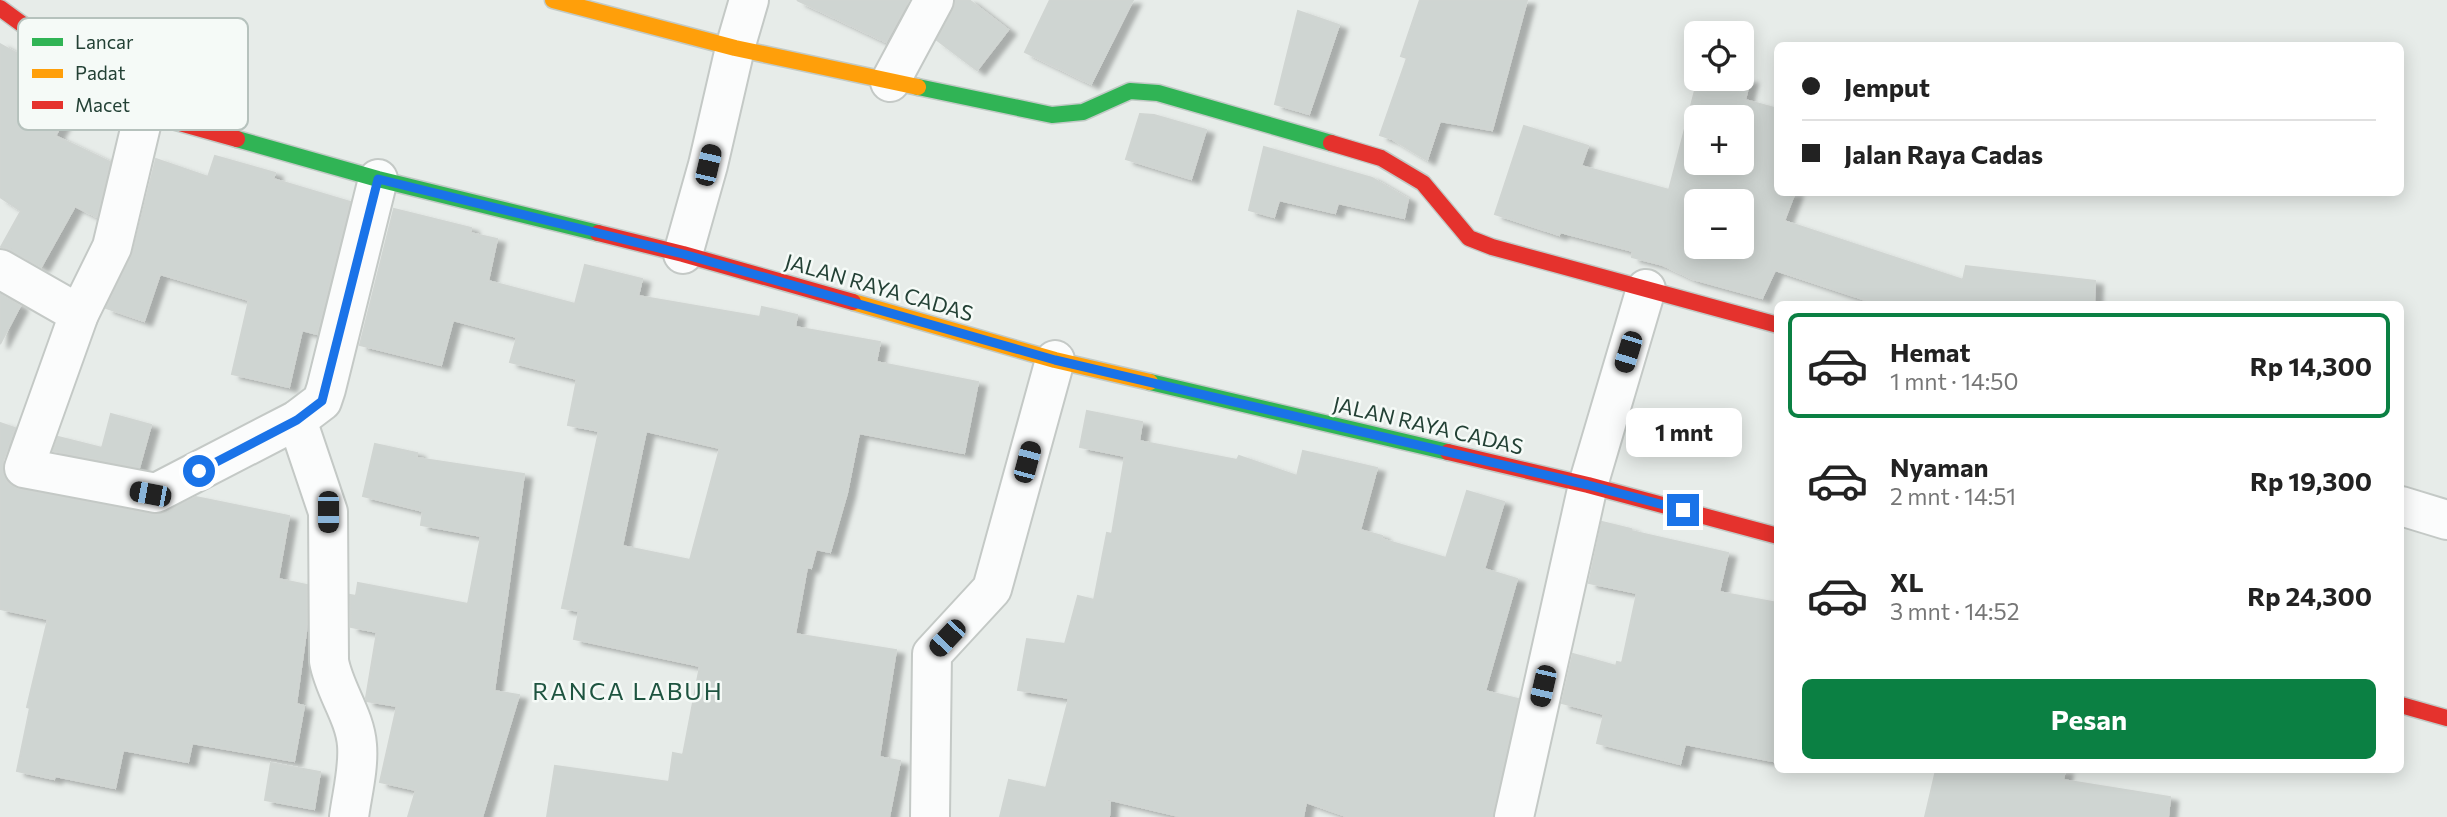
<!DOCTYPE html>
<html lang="id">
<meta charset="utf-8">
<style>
body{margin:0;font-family:Commissioner,sans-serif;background:#f2f2f2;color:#222;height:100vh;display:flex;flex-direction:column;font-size:26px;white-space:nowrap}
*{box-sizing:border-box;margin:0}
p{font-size:23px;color:#767676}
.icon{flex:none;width:38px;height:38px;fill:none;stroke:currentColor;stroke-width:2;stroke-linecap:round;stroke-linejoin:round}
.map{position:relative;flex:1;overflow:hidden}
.details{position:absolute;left:1774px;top:301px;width:630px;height:472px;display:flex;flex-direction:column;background:#fff;border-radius:10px;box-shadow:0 4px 18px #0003}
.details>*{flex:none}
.hud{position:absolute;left:1774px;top:42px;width:630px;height:154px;border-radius:10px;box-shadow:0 4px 18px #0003;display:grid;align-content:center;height:154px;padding:0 28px;background:#fff}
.tools{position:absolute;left:1684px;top:21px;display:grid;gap:14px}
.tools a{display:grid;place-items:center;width:70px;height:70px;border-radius:10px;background:#fff;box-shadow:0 4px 18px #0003;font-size:35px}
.end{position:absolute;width:32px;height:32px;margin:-16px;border:9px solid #1a73e8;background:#fff;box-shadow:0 0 0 4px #fff}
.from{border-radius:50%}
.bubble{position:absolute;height:49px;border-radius:10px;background:#fff;box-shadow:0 4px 18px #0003;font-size:23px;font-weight:700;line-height:49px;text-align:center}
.car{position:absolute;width:21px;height:42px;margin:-21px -10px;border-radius:9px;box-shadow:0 0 5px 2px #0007;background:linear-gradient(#222 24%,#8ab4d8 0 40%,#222 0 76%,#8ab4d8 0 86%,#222 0)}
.hud b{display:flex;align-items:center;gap:24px;height:66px;font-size:26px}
.hud b+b{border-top:2px solid #e0e0e0}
.hud i{width:18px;height:18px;background:#222}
ul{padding:12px 0 0;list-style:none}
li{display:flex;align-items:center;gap:21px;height:105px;margin:0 14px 10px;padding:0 14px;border:4px solid transparent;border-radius:10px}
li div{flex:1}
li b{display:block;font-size:26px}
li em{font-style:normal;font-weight:700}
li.current{border-color:#0b8043}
li>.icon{width:63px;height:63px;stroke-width:1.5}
.primary-button{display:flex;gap:14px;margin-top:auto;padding:14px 28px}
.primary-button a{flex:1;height:80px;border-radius:10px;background:#0b8043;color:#fff;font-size:28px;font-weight:700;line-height:80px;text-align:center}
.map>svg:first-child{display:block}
.building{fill:#cfd5d2;stroke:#d0d5d2;stroke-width:2;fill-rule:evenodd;filter:url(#shadow)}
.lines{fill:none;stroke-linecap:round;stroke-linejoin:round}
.street-casing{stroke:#c4c9c6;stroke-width:42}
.fast-casing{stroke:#c2cac6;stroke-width:19}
.slow-casing{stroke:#c2cac6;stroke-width:19}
.jam-casing{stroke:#c2cac6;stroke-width:19}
.street{stroke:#fbfcfc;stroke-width:38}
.fast{stroke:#30b455;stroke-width:16}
.slow{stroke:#ff9f0a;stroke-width:16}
.jam{stroke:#e5322d;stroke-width:16}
.route{stroke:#1a73e8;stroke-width:9}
.labels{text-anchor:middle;stroke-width:5;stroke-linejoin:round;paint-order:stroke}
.street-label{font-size:21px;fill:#234135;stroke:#f5faf7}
.quarter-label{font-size:24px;letter-spacing:2px;fill:#1e5440;stroke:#f5faf7}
.key{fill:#f5faf7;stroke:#b6c2bd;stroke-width:2}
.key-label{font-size:19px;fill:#234135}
</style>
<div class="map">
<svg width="2447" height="817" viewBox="0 0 2447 817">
<defs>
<filter id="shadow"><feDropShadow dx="8" dy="4.5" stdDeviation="2" flood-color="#0004"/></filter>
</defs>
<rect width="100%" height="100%" fill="#e7ece9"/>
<g class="building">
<polygon points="797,0 909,0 886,42"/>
<polygon points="956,0 969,0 1008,30 977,70 937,40 953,10"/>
<polygon points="1050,0 1133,0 1091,84 1025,52"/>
<polygon points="1420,0 1527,0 1492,130 1440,121 1427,160 1392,139 1380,135 1407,58 1401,56"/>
<polygon points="1298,11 1339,25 1309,114 1275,104"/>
<polygon points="0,44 36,64 37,62 80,93 55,136 110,162 97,217 75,206 41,267 11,250 1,247 21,211 0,197"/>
<path d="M1698,79H1750L1745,100L1778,109V192H1795L1784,221L1963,280L1966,266L2095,281L2094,304H1878L1775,270L1762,298L1693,279L1663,265L1632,257L1633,251L1560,232L1559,235L1495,214L1524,126L1588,146L1581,166L1669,190ZM1696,117H1741V163H1696ZM1696,201H1741V247H1696Z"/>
<polygon points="1140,114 1154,115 1206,130 1191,179 1126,159"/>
<polygon points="1264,147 1372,178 1408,199 1404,218 1338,203 1335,213 1279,200 1274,217 1249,210"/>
<polygon points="215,156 275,173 273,179 350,202 317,334 302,330 289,387 232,374 249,300 160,274 144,321 106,308 133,252 156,159 208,177"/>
<path d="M394,209L471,228L470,233L497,239L488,281L575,304L585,265L642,279L638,296L760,317L762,307L797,315L795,327L880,342L876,362L978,382L964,453L859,433L847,493L830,552L816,549L811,568L807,567L795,634L896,650L879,757L900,761L889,817H547L555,766L669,782L673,753L683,755L700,666L574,639L579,611L562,608L599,431L568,425L577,379L510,362L517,337L453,320L441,365L360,345ZM646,431L720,448L690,560L622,546Z"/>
<polygon points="0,294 20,306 0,344"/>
<polygon points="1087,411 1142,422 1139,441 1237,460 1239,456 1297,476 1303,451 1377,468 1360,530 1382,536 1381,539 1446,558 1467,491 1504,502 1484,569 1517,579 1485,691 1518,699 1492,817 1349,817 1306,802 1303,817 1183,817 1107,799 1107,802 1110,802 1109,817 1000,817 1009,780 1046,788 1069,698 1018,690 1027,639 1065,644 1078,596 1094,600 1107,533 1112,534 1125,456 1080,447"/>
<polygon points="111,414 151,425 139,468 53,451 58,437 102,448"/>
<polygon points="0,423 15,428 3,461 3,472 8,483 20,489 152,514 166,512 196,497 289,516 278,579 307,585 307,625 296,704 304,706 294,761 192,743 188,762 123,750 115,788 55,776 54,779 17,771 30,708 27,707 48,619 0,609"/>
<polygon points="375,444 417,453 417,458 524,474 494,691 519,695 482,817 408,817 416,790 380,782 397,706 367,701 366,698 377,632 351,627 350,595 356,596 358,583 468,604 481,536 421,525 423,511 363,496"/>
<polygon points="1602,522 1631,529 1631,531 1728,553 1719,592 1778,603 1778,762 1685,744 1680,764 1597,743 1604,714 1562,703 1573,654 1616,666 1617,662 1622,663 1637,593 1589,583"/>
<polygon points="271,763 320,772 314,809 265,800"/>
<polygon points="1936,770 2065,770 2063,780 2170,797 2168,817 1925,817"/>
</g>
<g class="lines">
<defs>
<g id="street">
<polyline points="890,82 934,0"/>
<polyline points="144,113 112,247 79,314 24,468 156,493 297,420 322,401 326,389 378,179"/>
<polyline points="683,254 708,165 735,48 749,0"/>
<polyline points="0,269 79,314"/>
<path d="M297,420L328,512L329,661C334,690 355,716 357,745C359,768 352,794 349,817"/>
<polyline points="2401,506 2447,520"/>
<polyline points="930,817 932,654 992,589 1055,360"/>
<polyline points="1514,817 1588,485 1646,289"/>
</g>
<g id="fast">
<polyline points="918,87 1052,115 1083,112 1130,91 1158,93 1331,143"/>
<polyline points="237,139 378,179 598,233"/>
<polyline points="1150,382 1448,452"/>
</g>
<g id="slow">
<polyline points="553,0 735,48 918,87"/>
<polyline points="853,302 1055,360 1150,382"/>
</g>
<g id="jam">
<polyline points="0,8 144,113 237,139"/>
<polyline points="1331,143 1381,158 1423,183 1469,238 1492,247 1778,325"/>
<polyline points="598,233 683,254 853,302"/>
<polyline points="1448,452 1588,485 1778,536"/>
<polyline points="2401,705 2447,718"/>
</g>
</defs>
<use href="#street" class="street-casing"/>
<use href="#fast" class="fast-casing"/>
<use href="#slow" class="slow-casing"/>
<use href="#jam" class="jam-casing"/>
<use href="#street" class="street"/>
<use href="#fast" class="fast"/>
<use href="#slow" class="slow"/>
<use href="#jam" class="jam"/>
</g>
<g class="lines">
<polyline class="route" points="199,471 297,420 322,401 378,179 683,254 1055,360 1588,485 1683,510"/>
</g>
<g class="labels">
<g class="street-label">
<text transform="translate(879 288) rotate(16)" y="7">JALAN RAYA CADAS</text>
<text transform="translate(1428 426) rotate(13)" y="7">JALAN RAYA CADAS</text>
</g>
<g class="quarter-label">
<text x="628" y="700">RANCA LABUH</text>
</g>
</g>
<rect x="18" y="18" width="230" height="112" rx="10" class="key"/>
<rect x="32" y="38" width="31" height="8" fill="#30b455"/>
<rect x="32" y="69" width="31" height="9" fill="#ff9f0a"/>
<rect x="32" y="101" width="31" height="8" fill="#e5322d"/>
<g class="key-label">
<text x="75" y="49">Lancar</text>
<text x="75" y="80">Padat</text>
<text x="75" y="112">Macet</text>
</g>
</svg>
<div class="tools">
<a><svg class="icon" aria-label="locate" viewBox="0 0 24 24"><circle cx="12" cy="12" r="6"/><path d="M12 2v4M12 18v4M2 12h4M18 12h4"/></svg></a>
<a>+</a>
<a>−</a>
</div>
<i class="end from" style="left:199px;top:471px"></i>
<i class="end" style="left:1683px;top:510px"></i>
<div class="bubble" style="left:1626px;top:408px;width:116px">1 mnt</div>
<i class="car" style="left:708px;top:165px;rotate:13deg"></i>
<i class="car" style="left:1628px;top:352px;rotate:197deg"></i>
<i class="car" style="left:1027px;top:462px;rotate:15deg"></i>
<i class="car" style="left:150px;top:494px;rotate:281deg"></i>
<i class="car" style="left:328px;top:512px;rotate:180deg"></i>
<i class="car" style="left:947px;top:638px;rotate:223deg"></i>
<i class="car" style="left:1543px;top:686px;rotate:193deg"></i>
<div class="hud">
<b><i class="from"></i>Jemput</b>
<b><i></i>Jalan Raya Cadas</b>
</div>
<section class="details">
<ul>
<li class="current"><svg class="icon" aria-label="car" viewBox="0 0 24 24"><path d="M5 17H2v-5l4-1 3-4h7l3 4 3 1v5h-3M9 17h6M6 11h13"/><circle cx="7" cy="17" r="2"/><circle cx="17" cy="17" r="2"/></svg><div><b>Hemat</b><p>1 mnt · 14:50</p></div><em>Rp 14,300</em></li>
<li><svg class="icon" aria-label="car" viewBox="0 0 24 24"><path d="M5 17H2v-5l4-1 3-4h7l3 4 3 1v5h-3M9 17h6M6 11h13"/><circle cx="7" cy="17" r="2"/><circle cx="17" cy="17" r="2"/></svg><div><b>Nyaman</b><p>2 mnt · 14:51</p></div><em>Rp 19,300</em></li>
<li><svg class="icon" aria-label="car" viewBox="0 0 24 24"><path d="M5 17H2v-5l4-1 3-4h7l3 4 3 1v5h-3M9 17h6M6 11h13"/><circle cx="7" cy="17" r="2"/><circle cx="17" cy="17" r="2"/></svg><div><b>XL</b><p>3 mnt · 14:52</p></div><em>Rp 24,300</em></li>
</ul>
<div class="primary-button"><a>Pesan</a></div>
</section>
</div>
